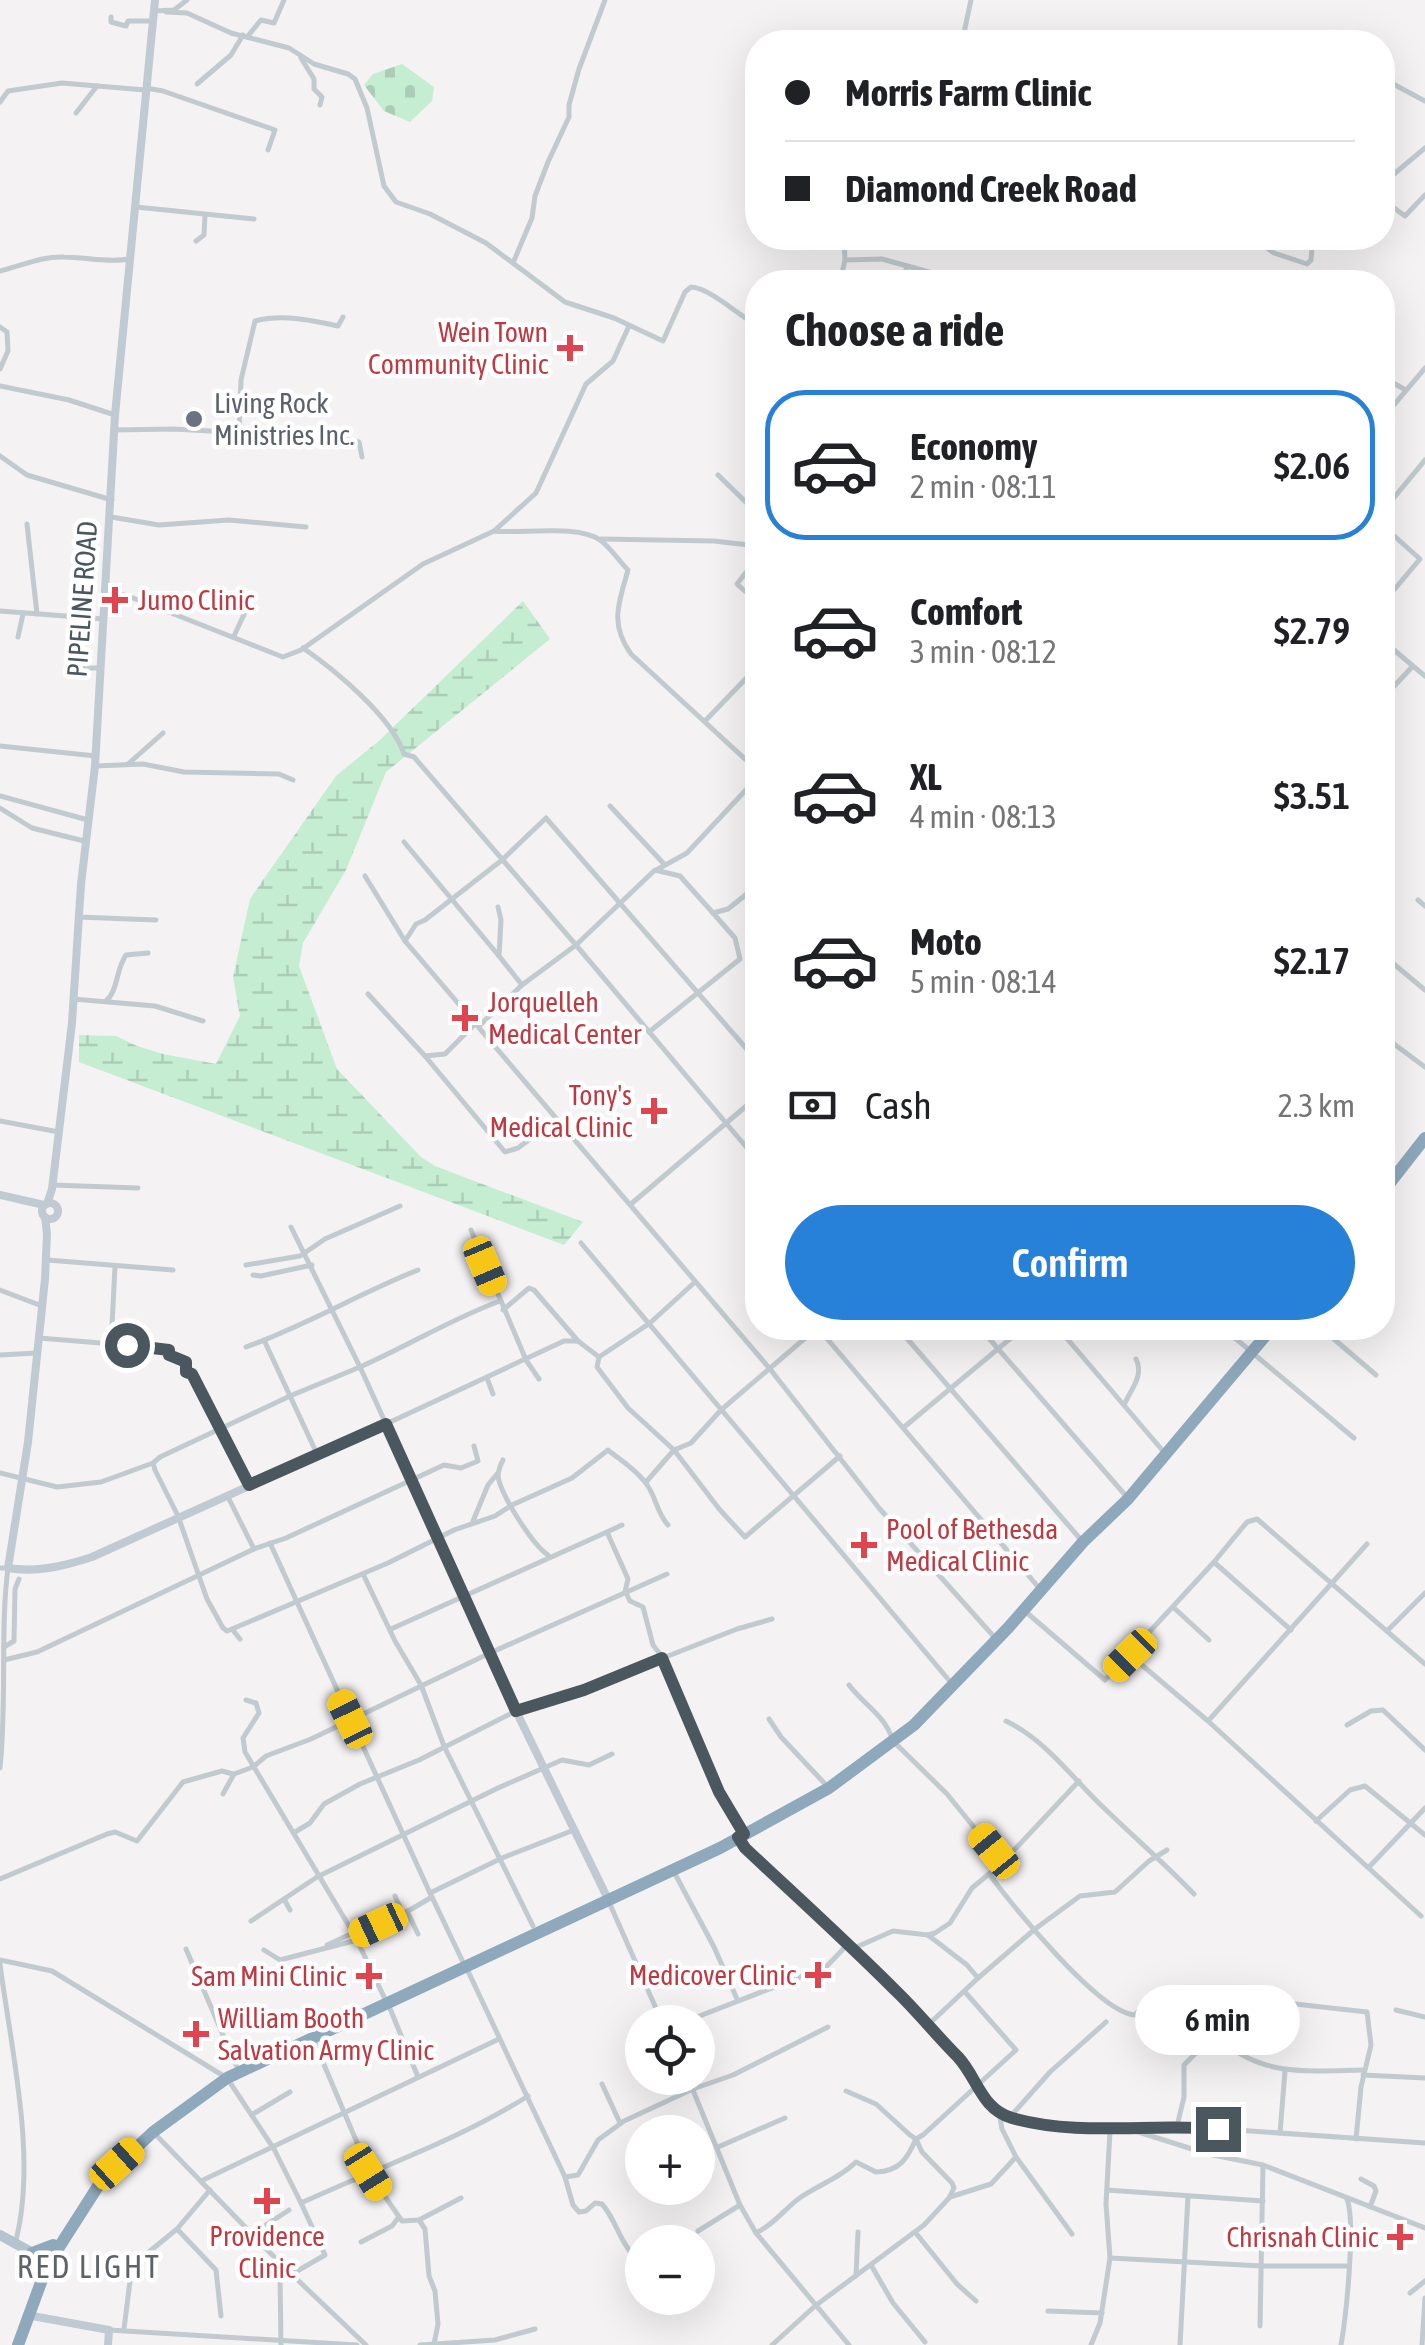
<!DOCTYPE html>
<meta charset="utf-8">
<style>
body{margin:0;font-family:"Asap Condensed",sans-serif;background:#f2f2f2;color:#202124;height:100vh;display:flex;flex-direction:column;font-size:38px;white-space:nowrap}
*{box-sizing:border-box;margin:0}
p{font-size:32px;color:#757577}
.icon{flex:none;width:55px;height:55px;fill:none;stroke:currentColor;stroke-width:2;stroke-linecap:round;stroke-linejoin:round}
.map{position:relative;flex:1;overflow:hidden}
.panel{position:absolute;left:745px;top:270px;width:650px;height:1070px;display:flex;flex-direction:column;background:#fff;border-radius:40px;box-shadow:0 10px 40px #0002}
.panel>*{flex:none}
.banner{position:absolute;left:745px;top:30px;width:650px;height:220px;border-radius:40px;box-shadow:0 10px 40px #0002;display:grid;align-content:center;height:220px;padding:0 40px;background:#fff}
.tools{position:absolute;left:625px;top:2005px;display:grid;gap:20px}
.tools a{display:grid;place-items:center;width:90px;height:90px;border-radius:50%;background:#fff;box-shadow:0 10px 40px #0002;font-size:50px}
.end{position:absolute;width:45px;height:45px;margin:-22px;border:12px solid #4b575e;background:#fff;box-shadow:0 0 0 5px #fff}
.from{border-radius:50%}
.bubble{position:absolute;height:70px;border-radius:35px;background:#fff;box-shadow:0 10px 40px #0002;font-size:32px;font-weight:600;line-height:70px;text-align:center}
.car{position:absolute;width:30px;height:60px;margin:-30px -15px;border-radius:12px;box-shadow:0 0 8px 2px #0007;background:linear-gradient(#f5c518 24%,#345 0 40%,#f5c518 0 76%,#345 0 86%,#f5c518 0)}
.banner b{display:flex;align-items:center;gap:35px;height:95px;font-size:38px}
.banner b+b{border-top:2px solid #e0e0e0}
.banner i{width:25px;height:25px;background:#202124}
ul{padding:0;list-style:none}
li{display:flex;align-items:center;gap:30px;height:150px;margin:0 20px 15px;padding:0 20px;border:5px solid transparent;border-radius:40px}
li div{flex:1}
li b{display:block;font-size:38px}
li em{font-style:normal;font-weight:600}
li.active{border-color:#2881d8}
li>.icon{width:90px;height:90px;stroke-width:1.5}
h2{padding:0 40px;font-size:45px;line-height:120px}
.pay{display:flex;align-items:center;gap:25px;height:110px;padding:0 40px;font-size:38px}
.pay p{margin-inline-start:auto}
.cta{display:flex;gap:20px;margin-top:auto;padding:20px 40px}
.cta a{flex:1;height:115px;border-radius:60px;background:#2881d8;color:#fff;font-size:40px;font-weight:600;line-height:115px;text-align:center}
.map>svg:first-child{display:block}
.wetland{fill:url(#wetland-marsh)}
.cemetery{fill:url(#cemetery-stones)}
.lines{fill:none;stroke-linecap:round;stroke-linejoin:round}
.street{stroke:#c1cacf;stroke-width:5}
.secondary{stroke:#c0cad2;stroke-width:8}
.primary{stroke:#b4c3ce;stroke-width:10}
.highway{stroke:#8ea8bc;stroke-width:12}
.route{stroke:#4b575e;stroke-width:12}
.health-dot{fill:#e0444e;stroke:#fff;stroke-width:4}
.worship-dot{fill:#6b7280;stroke:#fff;stroke-width:4}
.labels{text-anchor:middle;stroke-width:9;stroke-linejoin:round;paint-order:stroke}
.health-label{font-size:28px;fill:#be3a42;stroke:#fff;text-anchor:end}
.worship-label{font-size:28px;fill:#5b616d;stroke:#fff;text-anchor:start}
.street-label{font-size:28px;fill:#4b575e;stroke:#fff}
.quarter-label{font-size:32px;letter-spacing:2.5px;fill:#5f6367;stroke:#fff}
</style>
<div class="map">
<svg width="1425" height="2345" viewBox="0 0 1425 2345">
<defs>
<pattern id="wetland-marsh" width="20" height="14" patternUnits="userSpaceOnUse" patternTransform="scale(2.5)"><rect width="20" height="14" fill="#c5edd2"/><path d="M1 5h8M5 5V1M11 12h8M15 12V8" fill="none" stroke="#abcdb7"/></pattern>
<pattern id="cemetery-stones" width="16" height="16" patternUnits="userSpaceOnUse" patternTransform="scale(2.5)"><rect width="16" height="16" fill="#c5edd2"/><path d="M2 7V4a2 2 0 0 1 4 0v3zM10 15v-3a2 2 0 0 1 4 0v3z" fill="#abcdb7"/></pattern>
</defs>
<rect width="100%" height="100%" fill="#f4f2f2"/>
<polygon class="wetland" points="523,601 550,639 386,772 346,870 303,943 299,966 337,1069 421,1157 435,1166 583,1222 564,1245 79,1062 79,1035 116,1036 137,1046 163,1054 216,1064 240,1016 233,977 250,899 263,880 336,776 380,740"/>
<polygon class="cemetery" points="402,64 434,87 432,101 410,122 384,111 364,85 373,74"/>
<g class="lines">
<g class="street">
<polyline points="154,11 174,10 187,0"/>
<path d="M166,12L187,13L231,33L289,48L314,64L348,74L355,79L367,108L384,186L396,202L430,214L486,243L565,302L614,318L663,341L685,292L691,287C710,288 738,315 758,326"/>
<polyline points="111,17 111,22 126,26 128,21 153,21"/>
<polyline points="247,37 261,20 274,23 284,0"/>
<polyline points="962,42 971,0"/>
<polyline points="1247,42 1270,39 1283,42"/>
<polyline points="301,58 314,79 314,89 322,97 320,105"/>
<polyline points="1382,78 1425,101"/>
<polyline points="197,84 231,55 243,35"/>
<polyline points="146,88 163,91 275,130 268,150"/>
<polyline points="0,102 8,91 62,83 145,90"/>
<polyline points="76,113 97,86"/>
<polyline points="1382,184 1425,148"/>
<polyline points="1382,199 1405,216 1425,195"/>
<polyline points="136,207 254,219"/>
<polyline points="1254,238 1274,253 1307,264 1311,260 1313,238"/>
<polyline points="196,241 204,235 205,215"/>
<polyline points="845,260 882,259 965,282"/>
<polyline points="513,263 532,218 535,196 548,162 569,117 569,105 579,69 605,0"/>
<path d="M0,271C21,266 42,256 64,257C86,257 108,263 129,259"/>
<polyline points="840,282 845,260 844,238"/>
<polyline points="903,282 907,266"/>
<polyline points="0,327 7,332 8,351 0,369"/>
<polyline points="1382,377 1406,390"/>
<polyline points="0,386 69,400 115,415"/>
<polyline points="1382,419 1425,368"/>
<polyline points="115,430 173,429 338,438 359,442 362,457"/>
<path d="M239,433L241,380L255,321C283,314 310,320 338,326L343,317"/>
<polyline points="0,456 27,475 112,500"/>
<polyline points="718,475 758,514"/>
<polyline points="1382,512 1425,460"/>
<polyline points="111,517 159,525 229,520 306,527"/>
<polyline points="27,524 37,614"/>
<polyline points="1382,525 1420,559 1382,604"/>
<path d="M494,531C521,534 578,524 600,540C610,547 619,561 628,570C619,603 609,623 631,654L758,771"/>
<polyline points="601,539 714,541 758,546"/>
<polyline points="758,557 737,584 758,603"/>
<polyline points="107,591 128,596 283,657 301,650 423,564 494,531 536,493 586,384 613,361 629,326"/>
<polyline points="0,611 104,619"/>
<polyline points="234,636 247,608"/>
<polyline points="18,637 23,614"/>
<polyline points="1382,640 1425,676"/>
<path d="M303,648C335,670 392,717 404,754L414,757L576,945L758,1161"/>
<polyline points="71,668 100,668"/>
<polyline points="1382,699 1413,666"/>
<polyline points="705,721 758,666"/>
<polyline points="0,746 96,756"/>
<polyline points="128,764 163,733"/>
<polyline points="95,766 143,764 184,772 279,774 293,780"/>
<polyline points="0,796 88,820"/>
<polyline points="610,806 665,865"/>
<polyline points="0,808 32,828 84,841"/>
<polyline points="404,842 499,956"/>
<polyline points="658,869 687,853 758,777"/>
<polyline points="365,876 405,941 770,1369 879,1508 996,1639"/>
<polyline points="1418,900 1425,906"/>
<polyline points="498,907 501,920 499,956 522,985"/>
<polyline points="78,917 156,920"/>
<polyline points="405,941 416,924 425,920 502,860 546,818 758,1062"/>
<polyline points="1382,954 1425,990"/>
<polyline points="368,994 425,1056 505,1152 518,1148 556,1120"/>
<polyline points="73,999 155,1006 203,1021"/>
<path d="M106,1001C118,991 116,969 126,955L148,953"/>
<polyline points="480,1025 522,985 576,945 655,870 680,876 713,913 728,909 758,885"/>
<polyline points="649,1032 740,959 735,938 713,913"/>
<polyline points="1382,1035 1425,1067"/>
<polyline points="425,1056 445,1054 477,1022"/>
<polyline points="0,1121 59,1132"/>
<polyline points="52,1185 138,1188"/>
<polyline points="631,1204 758,1096"/>
<path d="M291,1227L360,1367C408,1346 451,1319 500,1301"/>
<polyline points="471,1230 526,1360 539,1379"/>
<polyline points="581,1243 953,1685"/>
<polyline points="47,1260 173,1270"/>
<polyline points="246,1265 300,1256 325,1239 400,1206"/>
<polyline points="253,1275 261,1276 312,1265"/>
<polyline points="0,1290 42,1306"/>
<polyline points="503,1310 529,1288 534,1290 578,1341"/>
<polyline points="112,1326 115,1266"/>
<polyline points="818,1328 1040,1589"/>
<polyline points="898,1328 1082,1541"/>
<polyline points="980,1328 1126,1496"/>
<polyline points="1058,1328 1163,1451"/>
<polyline points="1223,1328 1354,1438"/>
<polyline points="1321,1328 1376,1375"/>
<polyline points="39,1338 162,1348 169,1350 169,1355 182,1358 249,1485"/>
<polyline points="264,1340 317,1454"/>
<path d="M246,1347C307,1325 360,1293 418,1270"/>
<polyline points="0,1355 37,1353"/>
<polyline points="599,1357 597,1367 628,1408 674,1450 720,1510 745,1537 840,1456"/>
<polyline points="487,1378 493,1394"/>
<path d="M1125,1403C1132,1388 1144,1375 1136,1359"/>
<polyline points="903,1428 1023,1328"/>
<path d="M503,1460C501,1463 498,1472 498,1476C501,1496 533,1545 548,1555"/>
<polyline points="0,1473 57,1487 101,1482 153,1463"/>
<polyline points="646,1482 674,1450 691,1443 721,1410 817,1328"/>
<polyline points="227,1495 254,1549 286,1538 444,1465 461,1468 478,1461 474,1446"/>
<polyline points="473,1521 488,1485 497,1474"/>
<polyline points="607,1532 622,1525"/>
<polyline points="270,1543 430,1893"/>
<polyline points="1215,1563 1291,1630"/>
<path d="M0,1568H8C0,1628 7,1703 0,1768"/>
<polyline points="363,1574 395,1641 421,1685 444,1746 533,1926"/>
<polyline points="626,1593 630,1601 643,1607 653,1645 663,1658 737,1629 772,1619"/>
<polyline points="1173,1607 1209,1640"/>
<polyline points="1026,1612 1105,1680 1214,1562 1247,1522 1257,1519 1425,1664"/>
<path d="M232,1629L388,1563L454,1530L495,1516L512,1505L572,1478L608,1450C620,1460 634,1468 645,1482C656,1495 656,1512 668,1525"/>
<polyline points="391,1629 607,1532 628,1579 625,1592"/>
<polyline points="1387,1631 1425,1593"/>
<polyline points="240,1639 232,1629 227,1631 223,1628 207,1599 178,1516 155,1470 153,1463 160,1457 290,1396 360,1367 386,1424 564,1341 578,1341 599,1357 650,1323 695,1282"/>
<polyline points="4,1647 14,1641 15,1589 19,1579"/>
<polyline points="1130,1655 1208,1721 1421,1916"/>
<polyline points="4,1660 37,1652 254,1549"/>
<path d="M849,1685C864,1705 886,1716 893,1741L947,1794L999,1858L1001,1864L972,1888L950,1923L935,1933L928,1935L893,1931L852,1949"/>
<polyline points="246,1700 256,1703 259,1713 243,1738 245,1752 355,1936 385,1999"/>
<polyline points="769,1719 781,1737 827,1786"/>
<polyline points="1209,1720 1367,1544"/>
<path d="M1006,1721C1047,1741 1072,1778 1104,1808C1134,1837 1165,1864 1194,1894"/>
<polyline points="1347,1725 1371,1711 1383,1710 1425,1750"/>
<polyline points="223,1794 234,1774 253,1767 266,1756 311,1739 490,1653 667,1574"/>
<polyline points="1316,1821 1350,1790 1365,1786 1425,1835"/>
<polyline points="295,1832 310,1823 324,1804 360,1784 419,1760 516,1711 584,1690 663,1658 719,1792 743,1831"/>
<polyline points="740,1840 895,1989 965,2065 974,2086 993,2107 1010,2117 1110,2130 1177,2126 1425,2143"/>
<polyline points="1001,1864 1079,1781"/>
<polyline points="1369,1867 1425,1808"/>
<polyline points="674,1872 714,1947 737,1999"/>
<path d="M989,1874C1013,1906 1099,2013 1135,2015L1146,2003L1172,1993C1188,2000 1198,2019 1210,2031C1259,2078 1301,2071 1364,2070"/>
<polyline points="0,1879 107,1834 115,1832 137,1841 183,1782 222,1771 233,1774"/>
<polyline points="395,1896 403,1914 432,1897 430,1893 502,1858 574,1830"/>
<polyline points="432,1897 462,1960"/>
<polyline points="284,1899 290,1910"/>
<polyline points="609,1902 662,2022"/>
<polyline points="407,1911 418,1934"/>
<polyline points="251,1921 317,1877 498,1788 562,1760 589,1765 612,1754"/>
<polyline points="928,1935 967,1965 978,1978 928,2025"/>
<polyline points="355,1936 387,1921 386,1914"/>
<polyline points="327,1945 353,1933"/>
<polyline points="186,1949 236,2065"/>
<polyline points="264,1950 280,1960 357,1940"/>
<path d="M0,1960L52,1971L227,2078L274,2149L301,2203C377,2168 457,2141 528,2096"/>
<path d="M0,1964C11,2050 38,2160 15,2244"/>
<polyline points="467,1969 565,2177 578,2175 598,2140 624,2121 693,2089 733,2075 828,2027"/>
<polyline points="978,1978 1035,1929 1080,1896 1115,1892 1149,1861 1167,1850"/>
<polyline points="1286,2003 1367,2012 1371,2045 1361,2087 1356,2139"/>
<polyline points="389,2006 418,2077"/>
<polyline points="1396,2010 1425,2017"/>
<polyline points="684,2022 826,1967 847,1945"/>
<polyline points="314,2041 369,2171"/>
<polyline points="1363,2075 1425,2078"/>
<polyline points="688,2078 740,2205 756,2233 849,2345"/>
<polyline points="602,2084 620,2123"/>
<polyline points="846,2091 876,2104 910,2135 916,2139 923,2135 1016,2050 965,1992"/>
<polyline points="253,2114 290,2092"/>
<polyline points="1010,2117 1050,2072 1106,2022"/>
<polyline points="1177,2126 1184,2097 1184,2065 1214,2035"/>
<polyline points="1132,2130 1208,2154 1263,2165 1425,2228"/>
<polyline points="1280,2133 1285,2071"/>
<polyline points="155,2134 284,2267 366,2345"/>
<polyline points="916,2139 922,2152 952,2183 954,2188 950,2196"/>
<polyline points="718,2147 785,2118"/>
<polyline points="1016,2157 1072,2234"/>
<polyline points="368,2172 402,2221 419,2220 461,2198"/>
<path d="M565,2177L573,2205L579,2212L586,2211L595,2203L602,2204C616,2220 619,2240 633,2255"/>
<polyline points="1361,2179 1374,2186 1376,2191 1370,2207"/>
<polyline points="201,2181 499,2039"/>
<polyline points="1107,2190 1263,2201"/>
<polyline points="419,2220 425,2229 429,2276 435,2291 438,2324 434,2344"/>
<polyline points="177,2229 216,2270 221,2316"/>
<polyline points="698,2231 740,2205"/>
<polyline points="915,2232 957,2284 976,2301"/>
<path d="M756,2233C775,2224 785,2208 801,2197C820,2184 840,2178 856,2162L876,2172C900,2171 907,2159 916,2139"/>
<polyline points="252,2234 289,2210"/>
<polyline points="361,2242 392,2226 398,2218"/>
<polyline points="1110,2258 1262,2266 1347,2266"/>
<polyline points="871,2265 893,2303 925,2342"/>
<polyline points="292,2274 325,2255 301,2203"/>
<polyline points="856,2276 858,2232"/>
<polyline points="1410,2293 1425,2281"/>
<polyline points="1048,2311 1102,2313"/>
<polyline points="1260,2326 1263,2165"/>
<polyline points="124,2329 130,2281 139,2260 177,2229 210,2190"/>
<polyline points="109,2330 357,2345"/>
<polyline points="281,2345 280,2275 284,2267"/>
<polyline points="420,2345 495,2340 535,2329"/>
<polyline points="772,2345 815,2306 924,2225 950,2197 991,2184 1016,2157 1002,2129 999,2112"/>
<polyline points="1091,2345 1100,2323 1110,2258 1106,2204 1110,2131"/>
<polyline points="1180,2345 1188,2196"/>
<path d="M1341,2345C1346,2317 1356,2223 1347,2199"/>
<polyline points="1422,2345 1425,2298"/>
</g>
<g class="secondary">
<polyline points="0,1195 44,1205"/>
<circle cx="50" cy="1211" r="8"/>
<polyline points="47,1204 52,1189 72,1023 81,884 95,766 115,415 155,0"/>
<path d="M45,1217L47,1234L45,1279L28,1442L8,1568C36,1573 65,1566 92,1557L386,1424L516,1711L608,1899"/>
<polyline points="27,2315 109,2330 108,2345"/>
</g>
<polyline class="primary" points="0,2235 49,2262"/>
<g class="highway">
<polyline points="1382,1193 1425,1138"/>
<polyline points="32,2253 53,2245"/>
<polyline points="18,2345 47,2266 102,2180 153,2132 227,2078 720,1848 829,1788 914,1725 1008,1628 1083,1542 1128,1499 1272,1328"/>
</g>
</g>
<g class="lines">
<path class="route" d="M127,1345L169,1350V1355L186,1362V1372L192,1374L249,1485L386,1424L516,1711L584,1690L662,1658L719,1792L744,1834L738,1837L745,1848C795,1895 846,1941 895,1990C917,2011 936,2035 958,2057C977,2077 981,2109 1012,2118C1079,2137 1150,2123 1218,2129"/>
</g>
<g class="health-dot">
<path d="M565 333h10v10h10v10h-10v10h-10v-10h-10v-10h10z"/>
<path d="M110 585h10v10h10v10h-10v10h-10v-10h-10v-10h10z"/>
<path d="M460 1003h10v10h10v10h-10v10h-10v-10h-10v-10h10z"/>
<path d="M649 1096h10v10h10v10h-10v10h-10v-10h-10v-10h10z"/>
<path d="M859 1530h10v10h10v10h-10v10h-10v-10h-10v-10h10z"/>
<path d="M813 1960h10v10h10v10h-10v10h-10v-10h-10v-10h10z"/>
<path d="M364 1961h10v10h10v10h-10v10h-10v-10h-10v-10h10z"/>
<path d="M191 2019h10v10h10v10h-10v10h-10v-10h-10v-10h10z"/>
<path d="M262 2186h10v10h10v10h-10v10h-10v-10h-10v-10h10z"/>
<path d="M1395 2222h10v10h10v10h-10v10h-10v-10h-10v-10h10z"/>
</g>
<circle class="worship-dot" cx="194" cy="419" r="10"/>
<g class="labels">
<g class="health-label">
<text x="548" y="342">Wein Town<tspan x="548" dy="32">Community Clinic</tspan></text>
<text x="138" y="610" text-anchor="start">Jumo Clinic</text>
<text x="488" y="1012" text-anchor="start">Jorquelleh<tspan x="488" dy="32">Medical Center</tspan></text>
<text x="632" y="1105">Tony's<tspan x="632" dy="32">Medical Clinic</tspan></text>
<text x="886" y="1539" text-anchor="start">Pool of Bethesda<tspan x="886" dy="32">Medical Clinic</tspan></text>
<text x="796" y="1985">Medicover Clinic</text>
<text x="346" y="1986">Sam Mini Clinic</text>
<text x="218" y="2028" text-anchor="start">William Booth<tspan x="218" dy="32">Salvation Army Clinic</tspan></text>
<text x="267" y="2246" text-anchor="middle">Providence<tspan x="267" dy="32">Clinic</tspan></text>
<text x="1378" y="2247">Chrisnah Clinic</text>
</g>
<g class="worship-label">
<text x="214" y="413">Living Rock<tspan x="214" dy="32">Ministries Inc.</tspan></text>
</g>
<g class="street-label">
<text transform="translate(82 599) rotate(-86)" y="10">PIPELINE ROAD</text>
</g>
<g class="quarter-label">
<text x="89" y="2278">RED LIGHT</text>
</g>
</g>
</svg>
<div class="tools">
<a><svg class="icon" aria-label="locate" viewBox="0 0 24 24"><circle cx="12" cy="12" r="6"/><path d="M12 2v4M12 18v4M2 12h4M18 12h4"/></svg></a>
<a>+</a>
<a>−</a>
</div>
<i class="end from" style="left:127px;top:1345px"></i>
<i class="end" style="left:1218px;top:2129px"></i>
<div class="bubble" style="left:1135px;top:1985px;width:165px">6 min</div>
<i class="car" style="left:485px;top:1266px;rotate:157deg"></i>
<i class="car" style="left:1130px;top:1655px;rotate:225deg"></i>
<i class="car" style="left:350px;top:1719px;rotate:334deg"></i>
<i class="car" style="left:994px;top:1851px;rotate:321deg"></i>
<i class="car" style="left:378px;top:1925px;rotate:245deg"></i>
<i class="car" style="left:117px;top:2164px;rotate:48deg"></i>
<i class="car" style="left:368px;top:2172px;rotate:148deg"></i>
<div class="banner">
<b><i class="from"></i>Morris Farm Clinic</b>
<b><i></i>Diamond Creek Road</b>
</div>
<section class="panel">
<h2>Choose a ride</h2>
<ul>
<li class="active"><svg class="icon" aria-label="car" viewBox="0 0 24 24"><path d="M5 17H2v-5l4-1 3-4h7l3 4 3 1v5h-3M9 17h6M6 11h13"/><circle cx="7" cy="17" r="2"/><circle cx="17" cy="17" r="2"/></svg><div><b>Economy</b><p>2 min · 08:11</p></div><em>$2.06</em></li>
<li><svg class="icon" aria-label="car" viewBox="0 0 24 24"><path d="M5 17H2v-5l4-1 3-4h7l3 4 3 1v5h-3M9 17h6M6 11h13"/><circle cx="7" cy="17" r="2"/><circle cx="17" cy="17" r="2"/></svg><div><b>Comfort</b><p>3 min · 08:12</p></div><em>$2.79</em></li>
<li><svg class="icon" aria-label="car" viewBox="0 0 24 24"><path d="M5 17H2v-5l4-1 3-4h7l3 4 3 1v5h-3M9 17h6M6 11h13"/><circle cx="7" cy="17" r="2"/><circle cx="17" cy="17" r="2"/></svg><div><b>XL</b><p>4 min · 08:13</p></div><em>$3.51</em></li>
<li><svg class="icon" aria-label="car" viewBox="0 0 24 24"><path d="M5 17H2v-5l4-1 3-4h7l3 4 3 1v5h-3M9 17h6M6 11h13"/><circle cx="7" cy="17" r="2"/><circle cx="17" cy="17" r="2"/></svg><div><b>Moto</b><p>5 min · 08:14</p></div><em>$2.17</em></li>
</ul>
<div class="pay"><svg class="icon" aria-label="cash" viewBox="0 0 24 24"><path d="M3 7h18v10H3z"/><circle cx="12" cy="12" r="2"/></svg>Cash<p>2.3 km</p></div>
<div class="cta"><a>Confirm</a></div>
</section>
</div>
